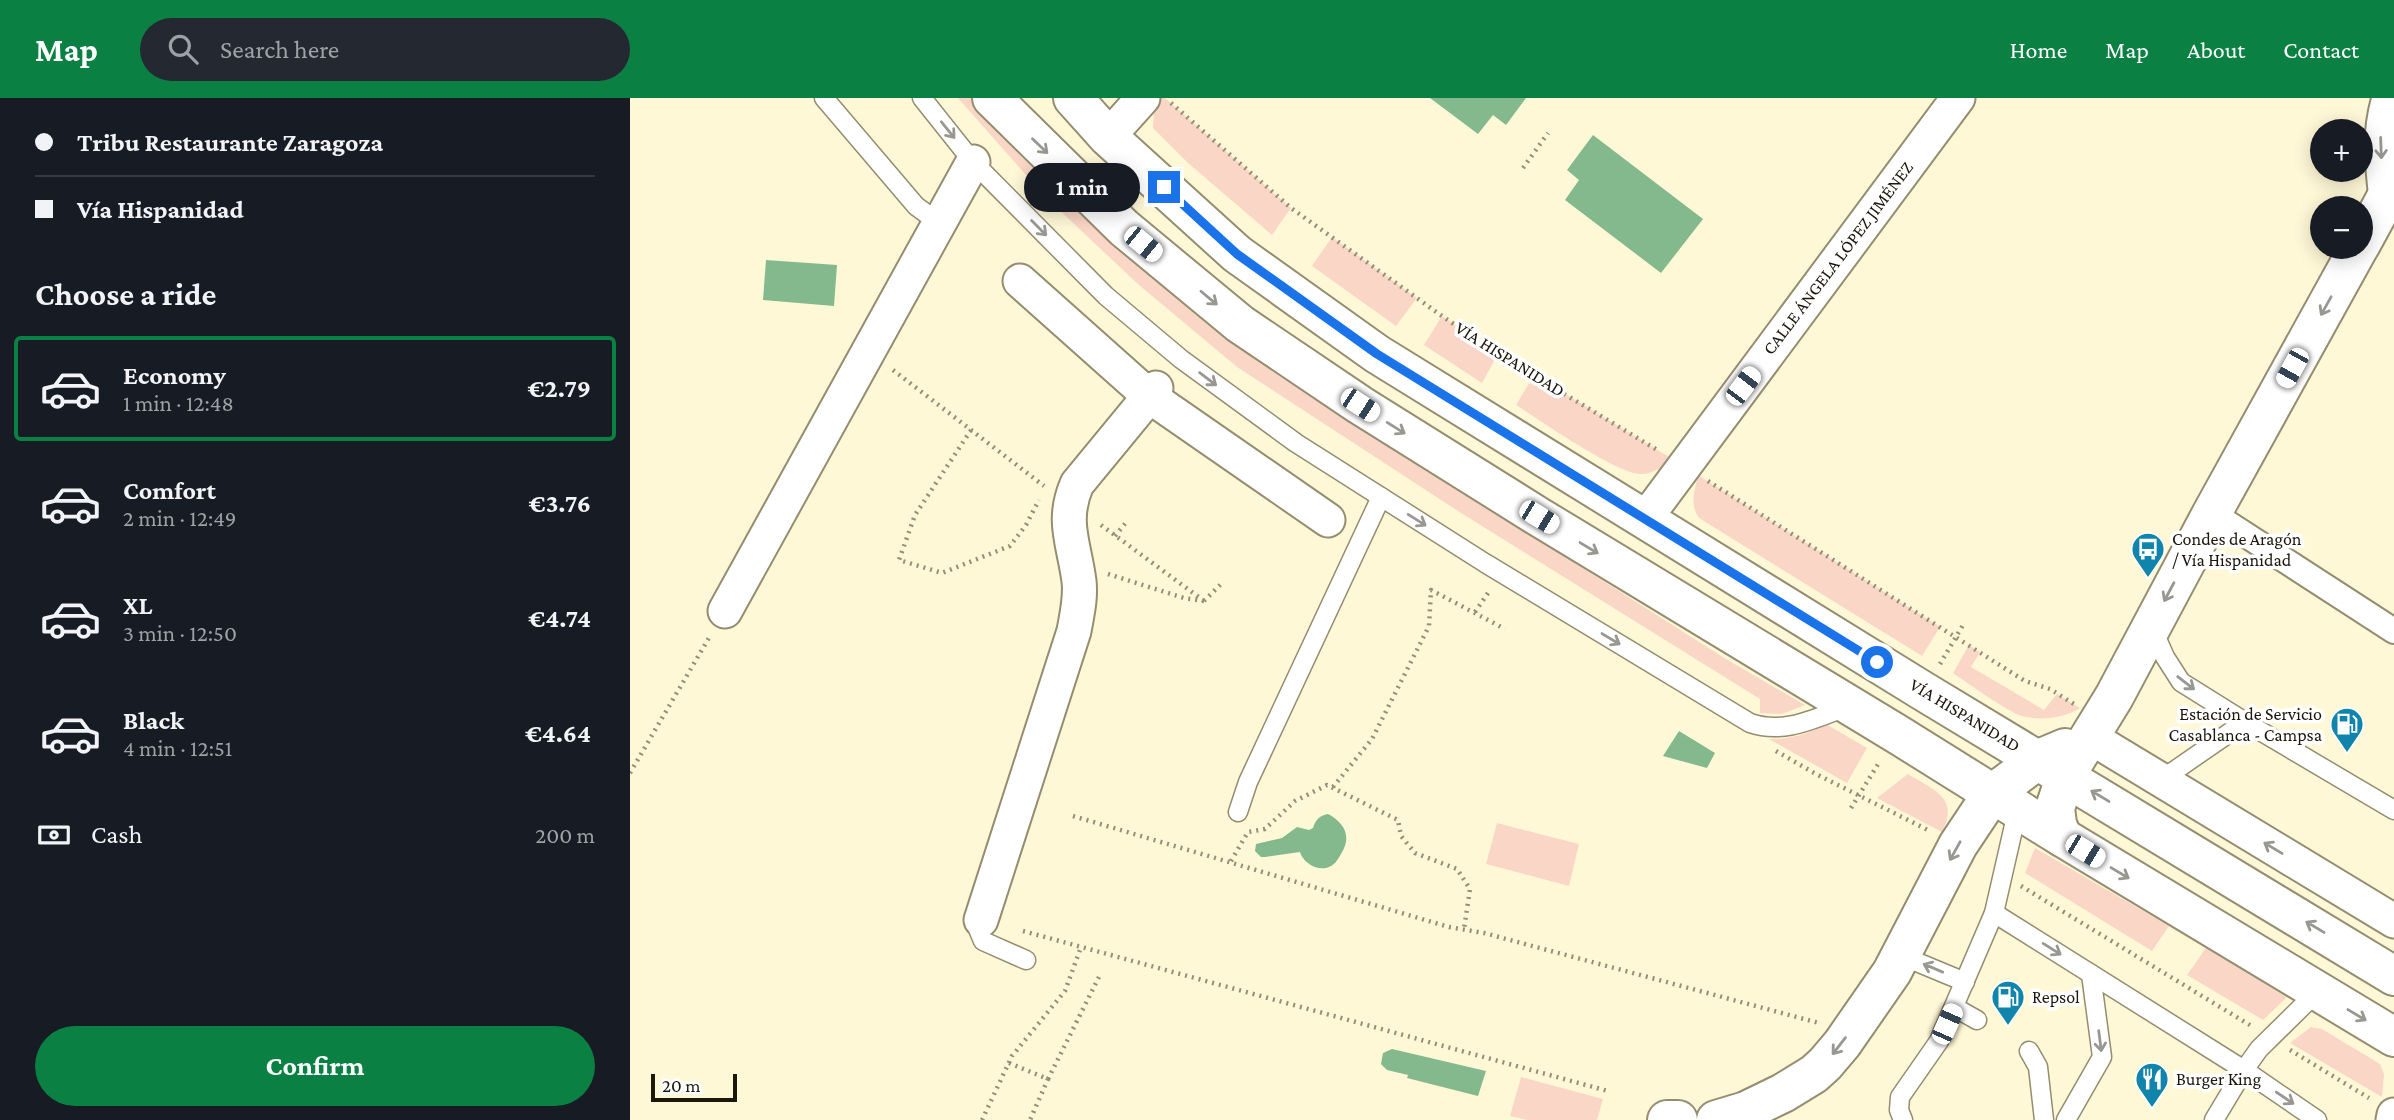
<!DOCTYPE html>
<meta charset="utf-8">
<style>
body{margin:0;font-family:"Crimson Pro",serif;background:#242831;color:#f1f3f6;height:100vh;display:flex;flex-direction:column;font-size:26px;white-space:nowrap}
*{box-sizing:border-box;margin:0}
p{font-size:23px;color:#9ea1a6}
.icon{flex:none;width:38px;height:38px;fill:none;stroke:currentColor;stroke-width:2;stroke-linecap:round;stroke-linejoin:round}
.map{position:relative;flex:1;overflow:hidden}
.details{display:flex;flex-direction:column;background:#171b24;width:630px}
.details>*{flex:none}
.top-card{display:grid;align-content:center;height:154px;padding:0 35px;background:#171b24}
.buttons{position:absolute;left:1680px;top:21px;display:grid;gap:14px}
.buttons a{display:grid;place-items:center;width:63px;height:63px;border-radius:50%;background:#171b24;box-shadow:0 4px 18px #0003;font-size:35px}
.scale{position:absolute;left:21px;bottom:18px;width:86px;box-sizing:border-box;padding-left:7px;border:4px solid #1a170c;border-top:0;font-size:19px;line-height:24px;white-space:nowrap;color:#1a170c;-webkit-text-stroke:5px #fff;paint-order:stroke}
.end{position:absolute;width:32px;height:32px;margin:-16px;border:9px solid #1a73e8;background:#fff;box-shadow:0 0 0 4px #fff}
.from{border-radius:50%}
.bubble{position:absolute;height:49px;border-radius:24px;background:#171b24;box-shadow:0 4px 18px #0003;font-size:23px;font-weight:700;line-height:49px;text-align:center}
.car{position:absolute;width:21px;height:42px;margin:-21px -10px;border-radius:9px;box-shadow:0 0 5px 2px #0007;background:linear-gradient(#fff 24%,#345 0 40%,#fff 0 76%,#345 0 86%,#fff 0)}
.top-card b{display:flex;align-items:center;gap:24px;height:66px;font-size:26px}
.top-card b+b{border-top:2px solid #363941}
.top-card i{width:18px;height:18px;background:#f1f3f6}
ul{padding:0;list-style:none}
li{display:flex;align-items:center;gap:21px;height:105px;margin:0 14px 10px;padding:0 21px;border:4px solid transparent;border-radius:7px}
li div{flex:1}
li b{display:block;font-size:26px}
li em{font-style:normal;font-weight:700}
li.active{border-color:#0b8043}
li>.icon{width:63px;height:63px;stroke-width:1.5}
h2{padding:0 35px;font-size:32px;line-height:84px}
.pay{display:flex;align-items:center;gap:18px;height:77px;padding:0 35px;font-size:26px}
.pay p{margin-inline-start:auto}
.button{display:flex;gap:14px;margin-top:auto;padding:14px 35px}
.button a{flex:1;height:80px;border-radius:42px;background:#0b8043;color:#fff;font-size:28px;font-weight:700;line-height:80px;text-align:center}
header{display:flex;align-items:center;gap:42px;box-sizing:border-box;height:98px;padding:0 35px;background:#0b8043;color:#fff}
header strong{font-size:33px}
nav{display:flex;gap:38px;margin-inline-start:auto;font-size:24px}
.search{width:490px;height:63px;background:#242831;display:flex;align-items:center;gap:18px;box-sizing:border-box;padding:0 24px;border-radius:38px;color:#9ea1a6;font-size:26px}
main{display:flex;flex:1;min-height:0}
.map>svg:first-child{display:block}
.green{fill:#fad6c6}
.water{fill:#84b98d}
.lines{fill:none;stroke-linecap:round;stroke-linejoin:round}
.service-casing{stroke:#948d70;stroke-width:21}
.pedestrian-casing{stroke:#948d70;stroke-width:28}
.minor-casing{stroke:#948d70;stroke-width:37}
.tertiary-casing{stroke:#948d70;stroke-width:42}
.trunk-casing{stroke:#948d70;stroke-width:42}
.path{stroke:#958f79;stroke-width:4.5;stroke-dasharray:2 5;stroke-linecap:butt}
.service{stroke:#fff;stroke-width:18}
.pedestrian{stroke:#fff;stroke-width:24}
.minor{stroke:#fff;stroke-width:33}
.tertiary{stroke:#fff;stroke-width:38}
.trunk{stroke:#fff;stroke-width:38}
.oneway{stroke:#989792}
.route{stroke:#1a73e8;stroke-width:9}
.labels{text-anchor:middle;stroke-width:7;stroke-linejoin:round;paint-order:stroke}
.street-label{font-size:18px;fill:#1a170c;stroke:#fff}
.poi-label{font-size:18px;fill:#1a170c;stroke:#fff;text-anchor:start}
</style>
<header>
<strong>Map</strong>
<div class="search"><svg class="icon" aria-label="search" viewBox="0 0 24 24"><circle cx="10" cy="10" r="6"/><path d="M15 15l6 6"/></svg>Search here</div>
<nav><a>Home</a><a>Map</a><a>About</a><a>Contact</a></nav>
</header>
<main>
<section class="details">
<div class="top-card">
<b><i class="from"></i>Tribu Restaurante Zaragoza</b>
<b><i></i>Vía Hispanidad</b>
</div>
<h2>Choose a ride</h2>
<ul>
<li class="active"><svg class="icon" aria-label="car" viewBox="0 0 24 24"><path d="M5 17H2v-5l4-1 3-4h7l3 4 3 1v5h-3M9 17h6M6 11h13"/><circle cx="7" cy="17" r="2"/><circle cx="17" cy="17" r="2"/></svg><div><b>Economy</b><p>1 min · 12:48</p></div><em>€2.79</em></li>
<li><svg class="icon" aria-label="car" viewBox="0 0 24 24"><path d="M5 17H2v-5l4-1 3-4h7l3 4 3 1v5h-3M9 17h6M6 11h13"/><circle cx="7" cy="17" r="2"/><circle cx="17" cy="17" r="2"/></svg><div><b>Comfort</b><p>2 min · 12:49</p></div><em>€3.76</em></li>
<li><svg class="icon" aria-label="car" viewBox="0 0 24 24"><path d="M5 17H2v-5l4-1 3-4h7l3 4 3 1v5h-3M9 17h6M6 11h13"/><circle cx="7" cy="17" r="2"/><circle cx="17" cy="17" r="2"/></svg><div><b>XL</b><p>3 min · 12:50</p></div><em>€4.74</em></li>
<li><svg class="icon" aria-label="car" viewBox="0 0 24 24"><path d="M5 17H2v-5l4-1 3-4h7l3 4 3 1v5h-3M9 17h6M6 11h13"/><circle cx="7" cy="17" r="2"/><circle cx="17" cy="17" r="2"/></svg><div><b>Black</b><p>4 min · 12:51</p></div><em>€4.64</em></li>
</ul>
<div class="pay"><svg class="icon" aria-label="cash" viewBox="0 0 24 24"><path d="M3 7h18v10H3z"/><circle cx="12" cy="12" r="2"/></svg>Cash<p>200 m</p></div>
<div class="button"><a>Confirm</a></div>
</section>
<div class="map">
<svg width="1764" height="1022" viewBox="0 0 1764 1022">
<rect width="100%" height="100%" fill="#fff8d7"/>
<g class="green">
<polygon points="328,0 348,0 557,204 638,270 1096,561 1175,607 1152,616 1130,615 1130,601 831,415 607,269 509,187 443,125 411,94"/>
<polygon points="531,0 535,0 661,110 642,137 558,65 523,30 524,11"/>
<polygon points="702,139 787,200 766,228 682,168"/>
<polygon points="812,218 868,256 852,285 794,247"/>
<path d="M904,277L1044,362C1034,368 1022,377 1009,376C981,372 913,324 886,307Z"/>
<path d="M1068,377L1310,529L1292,558L1069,420C1059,406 1065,392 1068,377Z"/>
<path d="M1339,547L1350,554L1341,569L1414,612L1427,596L1450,610C1435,620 1410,623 1392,618C1376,613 1339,586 1323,575Z"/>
<path d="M1196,626L1237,650L1217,685L1139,641C1161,641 1177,637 1196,626Z"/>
<path d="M1278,676C1304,692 1330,700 1312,734L1247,700Z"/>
<polygon points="867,725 949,746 939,788 856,766"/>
<polygon points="1405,750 1539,828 1522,853 1395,775"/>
<polygon points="1576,850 1656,899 1657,899 1633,922 1557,877"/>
<polygon points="1681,929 1692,931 1750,966 1754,976 1752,999 1660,945"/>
<polygon points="891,979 973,1001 967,1022 897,1022 880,1018"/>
</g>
<g class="water">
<polygon points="800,0 896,0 876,27 863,17 848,36"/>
<polygon points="963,37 1073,121 1031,175 935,102 949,82 937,72"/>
<polygon points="136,162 207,167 204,208 133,202"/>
<polygon points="1049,633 1085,655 1077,670 1033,658"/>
<path d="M698,716C715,725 722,739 711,756C709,760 705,766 701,768C689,775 673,765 670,754L635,759H631L625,753L626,746L652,740L667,729L679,732L683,730C686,721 689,718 698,716Z"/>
<polygon points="762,951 856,973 848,998 777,980 778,977 757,972 751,966 753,955"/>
</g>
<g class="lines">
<defs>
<g id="service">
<polyline points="194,0 286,108 309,125"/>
<path d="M292,0L343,64L476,198L551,261L666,345L855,465L1120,625C1155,637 1185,620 1219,608"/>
<polyline points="1523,532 1535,559 1551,584 1615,624 1764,712"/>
<polyline points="1531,682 1615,624"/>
<polyline points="608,714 618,684 751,399"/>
<polyline points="1364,815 1614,972 1687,1022"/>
<polyline points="351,822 348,831 353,843 396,862"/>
<polyline points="1270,857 1335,884"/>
<polyline points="1324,909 1347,922"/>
<polyline points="1399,953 1408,969 1414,1022"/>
<polyline points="1273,1022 1269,1012 1270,999 1309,943 1364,815 1388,710"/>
<polyline points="1436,1022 1472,959 1461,876"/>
<polyline points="1584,1022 1614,972 1629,951 1688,893"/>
</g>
<polyline id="pedestrian" points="1582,415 1764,533"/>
<g id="minor">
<polyline points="478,39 513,0"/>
<path d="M1756,101C1752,64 1748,37 1759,0"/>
<polyline points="390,183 519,298 698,422"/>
<polyline points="1015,421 1328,0"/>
<polyline points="95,513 343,64"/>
<polyline points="1460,639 1764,823"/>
<path d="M351,822L444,533C447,516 451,500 449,483C444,445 431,423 447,386L526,290"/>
<polyline points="1763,1022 1764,1017"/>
</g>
<g id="tertiary">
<polyline points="1731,146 1764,85"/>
<polyline points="1432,739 1427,726 1425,710 1436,677 1484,599 1582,415 1729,149"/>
<polyline points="1037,1022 1048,1022"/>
<polyline points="1086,1022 1116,1013 1153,995 1184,976 1195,966 1212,946 1262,874 1328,747 1362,696 1409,661 1435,650"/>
</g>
<g id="trunk">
<polyline points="362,0 494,130 610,226 730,307 909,419 1267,636 1432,739 1764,939"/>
<polyline points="443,0 478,39 607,156 747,256 1293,593 1764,878"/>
</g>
</defs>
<use href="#service" class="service-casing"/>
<use href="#pedestrian" class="pedestrian-casing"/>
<use href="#minor" class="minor-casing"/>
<use href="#tertiary" class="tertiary-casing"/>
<use href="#trunk" class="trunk-casing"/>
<g class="path">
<polyline points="541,5 661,110 812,218 868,256 1029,353"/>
<polyline points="893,70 918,35"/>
<polyline points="263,272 414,388"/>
<polyline points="341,332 285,417 269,462 312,475 380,448 396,427 409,402"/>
<polyline points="1078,383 1395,583 1420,591 1444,606"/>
<polyline points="471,427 574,503"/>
<polyline points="485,438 498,422"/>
<polyline points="478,476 554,500 574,503"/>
<polyline points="574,503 592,485"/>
<polyline points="845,514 858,495"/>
<polyline points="1310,566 1333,527"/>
<polyline points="1146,653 1186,676 1300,733"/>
<polyline points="0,675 80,538"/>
<polyline points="703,689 742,641 799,528 801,492 875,531"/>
<polyline points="1221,710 1250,663"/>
<polyline points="443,718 819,829 854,835 1189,925"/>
<polyline points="601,763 618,734 635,731 665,703 697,687 768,722 771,738 785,755 827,771 840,791 834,831"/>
<polyline points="1391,788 1623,929"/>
<polyline points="393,833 978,993"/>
<polyline points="1660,952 1739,1000"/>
<polyline points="379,965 418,981 400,1022"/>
<polyline points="418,981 469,879"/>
<polyline points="352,1022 382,958 435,893 451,849"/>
</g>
<use href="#service" class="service"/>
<use href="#pedestrian" class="pedestrian"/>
<use href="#minor" class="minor"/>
<use href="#tertiary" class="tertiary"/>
<use href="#trunk" class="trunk"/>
</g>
<defs><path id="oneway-shaft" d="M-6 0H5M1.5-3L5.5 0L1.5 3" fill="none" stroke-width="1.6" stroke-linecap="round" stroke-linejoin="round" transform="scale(1.75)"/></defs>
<g class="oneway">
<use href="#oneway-shaft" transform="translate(318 32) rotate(51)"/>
<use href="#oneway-shaft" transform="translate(410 48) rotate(44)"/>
<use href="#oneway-shaft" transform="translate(1751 50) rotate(88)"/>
<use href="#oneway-shaft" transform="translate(409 130) rotate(45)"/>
<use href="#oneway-shaft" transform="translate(579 200) rotate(40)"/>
<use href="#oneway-shaft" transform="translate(1696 208) rotate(119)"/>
<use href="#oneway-shaft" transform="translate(578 281) rotate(37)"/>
<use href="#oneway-shaft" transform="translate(766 330) rotate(32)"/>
<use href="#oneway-shaft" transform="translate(787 422) rotate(32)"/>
<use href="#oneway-shaft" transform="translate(959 450) rotate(31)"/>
<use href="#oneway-shaft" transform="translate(1539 494) rotate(118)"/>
<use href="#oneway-shaft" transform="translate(981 541) rotate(31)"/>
<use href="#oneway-shaft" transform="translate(1556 585) rotate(38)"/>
<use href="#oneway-shaft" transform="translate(1470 698) rotate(-149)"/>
<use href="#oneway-shaft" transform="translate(1643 750) rotate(-149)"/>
<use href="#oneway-shaft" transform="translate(1325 753) rotate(119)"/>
<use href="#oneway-shaft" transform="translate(1490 775) rotate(31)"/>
<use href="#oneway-shaft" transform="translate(1685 829) rotate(-149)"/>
<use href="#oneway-shaft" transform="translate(1422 851) rotate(32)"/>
<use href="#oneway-shaft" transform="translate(1303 870) rotate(-157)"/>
<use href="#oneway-shaft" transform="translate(1727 917) rotate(31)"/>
<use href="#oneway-shaft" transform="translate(1470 943) rotate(83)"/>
<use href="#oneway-shaft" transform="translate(1209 948) rotate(128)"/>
<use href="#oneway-shaft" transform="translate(1655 1000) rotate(34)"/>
</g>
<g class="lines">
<polyline class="route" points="534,89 607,156 747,256 1247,564"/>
</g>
<defs>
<symbol id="bus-pin" viewBox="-11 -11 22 30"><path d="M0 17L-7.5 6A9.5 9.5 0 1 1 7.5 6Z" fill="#1084aa" stroke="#fff"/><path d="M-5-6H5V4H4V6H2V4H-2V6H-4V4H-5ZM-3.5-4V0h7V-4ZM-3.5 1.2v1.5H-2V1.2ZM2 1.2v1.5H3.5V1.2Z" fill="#fff"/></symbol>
<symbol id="fuel-pin" viewBox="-11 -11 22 30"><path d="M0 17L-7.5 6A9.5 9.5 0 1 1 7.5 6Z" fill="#1084aa" stroke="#fff"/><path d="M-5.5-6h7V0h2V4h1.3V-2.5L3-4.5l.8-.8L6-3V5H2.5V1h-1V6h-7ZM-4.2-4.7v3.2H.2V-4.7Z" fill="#fff"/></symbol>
<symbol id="restaurant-pin" viewBox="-11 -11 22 30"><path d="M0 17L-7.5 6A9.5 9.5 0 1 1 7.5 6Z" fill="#1084aa" stroke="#fff"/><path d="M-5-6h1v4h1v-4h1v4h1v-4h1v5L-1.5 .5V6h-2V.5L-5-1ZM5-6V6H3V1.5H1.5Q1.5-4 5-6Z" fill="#fff"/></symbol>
</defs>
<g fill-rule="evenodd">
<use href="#bus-pin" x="1499" y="432" width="38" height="52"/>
<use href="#fuel-pin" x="1698" y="607" width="38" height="52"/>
<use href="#fuel-pin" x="1359" y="880" width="38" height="52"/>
<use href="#restaurant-pin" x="1503" y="962" width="38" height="52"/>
</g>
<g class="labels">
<g class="street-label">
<text transform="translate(1208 160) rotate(-53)" y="6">CALLE ÁNGELA LÓPEZ JIMÉNEZ</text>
<text transform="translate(880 261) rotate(32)" y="6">VÍA HISPANIDAD</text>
<text transform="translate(1335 617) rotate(31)" y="6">VÍA HISPANIDAD</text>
</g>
<g class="poi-label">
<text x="1542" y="447">Condes de Aragón<tspan x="1542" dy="21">/ Vía Hispanidad</tspan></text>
<text x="1692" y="622" text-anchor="end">Estación de Servicio<tspan x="1692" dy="21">Casablanca - Campsa</tspan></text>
<text x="1402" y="905">Repsol</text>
<text x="1546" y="987">Burger King</text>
</g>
</g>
</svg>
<div class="buttons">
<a>+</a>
<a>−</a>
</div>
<div class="scale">20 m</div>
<i class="end from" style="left:1247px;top:564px"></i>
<i class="end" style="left:534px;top:89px"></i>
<div class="bubble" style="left:394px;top:65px;width:116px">1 min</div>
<i class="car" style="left:513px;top:146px;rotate:129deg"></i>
<i class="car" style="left:1662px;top:270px;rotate:209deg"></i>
<i class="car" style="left:1113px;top:288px;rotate:37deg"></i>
<i class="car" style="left:730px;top:307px;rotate:123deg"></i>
<i class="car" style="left:909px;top:419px;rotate:121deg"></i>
<i class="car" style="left:1455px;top:753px;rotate:121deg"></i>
<i class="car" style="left:1317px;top:926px;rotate:24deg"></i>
</div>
</main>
